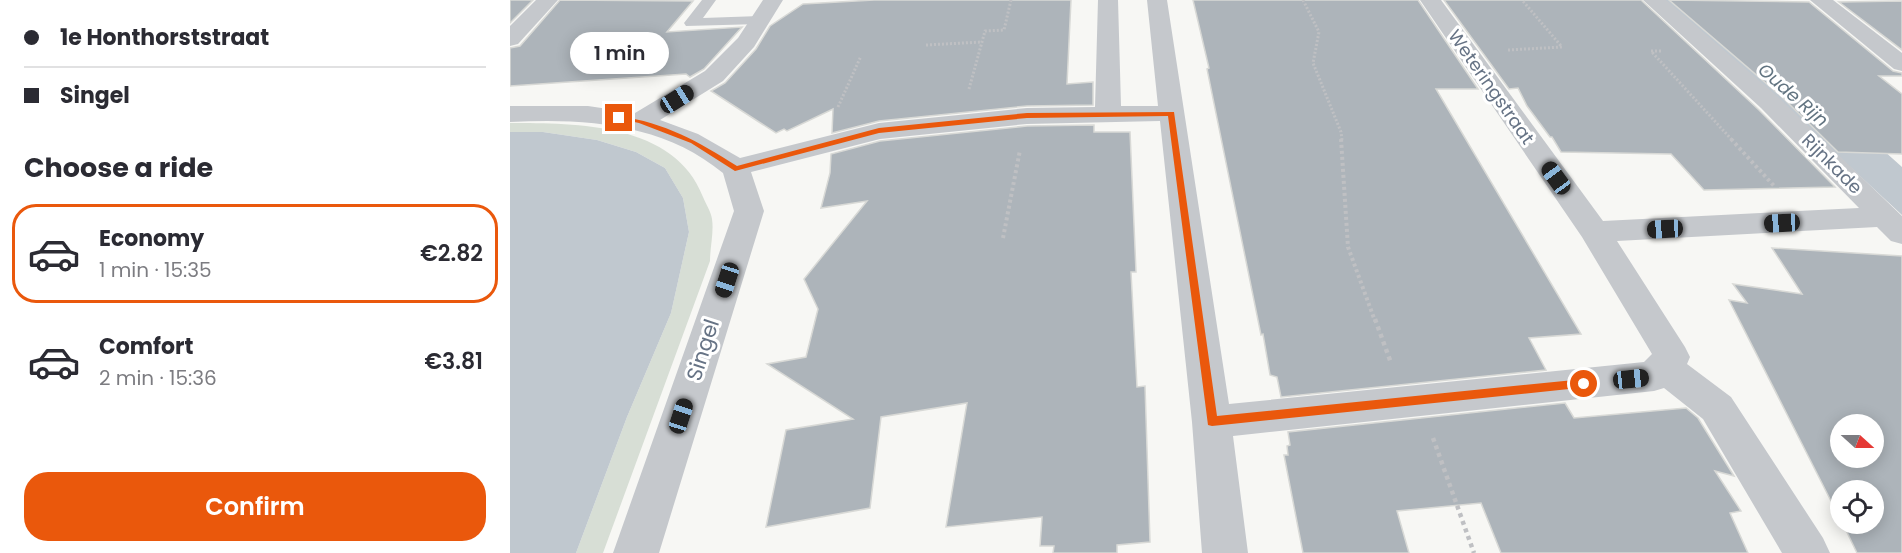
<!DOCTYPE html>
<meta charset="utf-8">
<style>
body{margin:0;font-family:Poppins,sans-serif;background:#f7f7f7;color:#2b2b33;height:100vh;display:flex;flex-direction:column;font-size:22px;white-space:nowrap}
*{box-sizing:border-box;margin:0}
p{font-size:20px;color:#7c7c81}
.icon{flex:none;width:33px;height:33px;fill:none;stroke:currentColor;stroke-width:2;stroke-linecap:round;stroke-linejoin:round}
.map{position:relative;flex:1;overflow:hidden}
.side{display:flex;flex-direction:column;background:#fff;width:510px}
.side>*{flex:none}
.banner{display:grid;align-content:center;height:132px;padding:0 24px;background:#fff}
.needle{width:39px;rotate:111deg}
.buttons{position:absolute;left:1320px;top:414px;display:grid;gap:12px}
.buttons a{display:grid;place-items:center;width:54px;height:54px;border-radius:50%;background:#fff;box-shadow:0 3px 15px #0003;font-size:30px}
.end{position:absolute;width:27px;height:27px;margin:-14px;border:8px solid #ea580c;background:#fff;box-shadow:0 0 0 3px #fff}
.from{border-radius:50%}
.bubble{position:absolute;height:42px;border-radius:21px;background:#fff;box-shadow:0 3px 15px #0003;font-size:20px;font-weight:600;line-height:42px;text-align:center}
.car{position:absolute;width:18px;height:36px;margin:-18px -9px;border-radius:8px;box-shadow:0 0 4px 2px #0007;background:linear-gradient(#222 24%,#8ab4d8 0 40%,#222 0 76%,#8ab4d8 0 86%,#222 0)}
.banner b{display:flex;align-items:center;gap:21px;height:57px;font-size:22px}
.banner b+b{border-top:2px solid #e1e1e2}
.banner i{width:15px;height:15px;background:#2b2b33}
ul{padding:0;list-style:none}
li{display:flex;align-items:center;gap:18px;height:99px;margin:0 12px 9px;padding:0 12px;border:3px solid transparent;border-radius:24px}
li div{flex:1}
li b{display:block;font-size:22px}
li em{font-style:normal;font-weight:600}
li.current{border-color:#ea580c}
li>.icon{width:54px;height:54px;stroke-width:1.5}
h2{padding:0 24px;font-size:27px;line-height:72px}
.button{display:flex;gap:12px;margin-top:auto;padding:12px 24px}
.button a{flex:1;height:69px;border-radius:24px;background:#ea580c;color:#fff;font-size:24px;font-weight:600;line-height:69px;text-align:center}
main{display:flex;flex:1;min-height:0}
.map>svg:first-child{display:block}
.green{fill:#d7ded5}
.water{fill:#c0c8cf}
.building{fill:#adb4ba;stroke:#d8d9d6;stroke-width:1.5;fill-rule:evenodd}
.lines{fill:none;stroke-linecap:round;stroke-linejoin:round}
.path-far2{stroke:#bfc0c3;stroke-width:3;stroke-dasharray:2 2;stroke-linecap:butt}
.path-far1{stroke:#bfc0c3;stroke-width:4;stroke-dasharray:3 3;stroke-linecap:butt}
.path{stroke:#bfc0c3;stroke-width:4.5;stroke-dasharray:4 4;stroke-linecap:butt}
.service{fill:#c5c8cc;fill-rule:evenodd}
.minor{fill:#c5c8cc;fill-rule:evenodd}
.route{fill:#ea580c}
.labels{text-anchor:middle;stroke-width:6;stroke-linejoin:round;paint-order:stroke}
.far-street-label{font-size:18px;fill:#667385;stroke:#fff}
.far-water-label{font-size:18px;font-style:italic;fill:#627481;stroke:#fff}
.street-label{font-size:21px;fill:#667385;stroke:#fff}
</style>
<main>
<section class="side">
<div class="banner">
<b><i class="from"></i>1e Honthorststraat</b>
<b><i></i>Singel</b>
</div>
<h2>Choose a ride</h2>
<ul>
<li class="current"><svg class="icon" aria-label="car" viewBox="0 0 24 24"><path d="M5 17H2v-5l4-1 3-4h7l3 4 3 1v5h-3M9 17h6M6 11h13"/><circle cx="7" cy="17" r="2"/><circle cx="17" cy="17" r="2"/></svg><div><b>Economy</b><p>1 min · 15:35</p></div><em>€2.82</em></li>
<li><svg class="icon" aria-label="car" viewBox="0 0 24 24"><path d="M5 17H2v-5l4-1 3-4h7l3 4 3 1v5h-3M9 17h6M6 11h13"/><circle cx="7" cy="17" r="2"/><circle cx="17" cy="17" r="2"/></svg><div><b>Comfort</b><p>2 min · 15:36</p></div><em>€3.81</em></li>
</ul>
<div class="button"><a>Confirm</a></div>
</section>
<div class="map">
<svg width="1392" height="553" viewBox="0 0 1392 553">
<rect width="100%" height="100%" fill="#f7f7f4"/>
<path class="green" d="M0,123C67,123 165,123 193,197C196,204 201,212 202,219C204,232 200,248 200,261L93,553H66L117,417L161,313L179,232L173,198L155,168L126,152L87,140L33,132H0Z"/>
<g class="water">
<polygon points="1152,0 1200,0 1240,31 1392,167 1392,215 1239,73"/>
<polygon points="0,132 33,132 87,140 126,152 155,168 173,198 179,232 161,313 117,417 66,553 0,553"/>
</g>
<g class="building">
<polygon points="0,0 23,0 0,23"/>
<polygon points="50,0 183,1 157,32 232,27 194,69 180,77 176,74 0,86 0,48 10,46"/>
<polygon points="364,0 561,0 557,84 583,82 583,105 517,106 369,121 322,133 323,109 277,131 274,129 266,133 201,91 215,83 246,49 260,26 293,4"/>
<polygon points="683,0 908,0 968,89 926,89 1071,334 1019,338 1036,370 771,397 767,377 760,375 753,334 751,335 697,69 699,68"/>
<polygon points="934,0 1131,0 1249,110 1325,187 1194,190 1161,154 1051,152 1042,137 1040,137 1017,106 1008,88 999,89"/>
<polygon points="1159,0 1299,2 1383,71 1392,73 1392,76 1369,76 1392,94 1392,154 1328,152 1271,96"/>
<polygon points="1392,1 1392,50 1329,2"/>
<polygon points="584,125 584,132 620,132 626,272 621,272 627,387 635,386 640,542 607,545 607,553 543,553 544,546 530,546 532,517 436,527 457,403 371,417 360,508 256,527 276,430 343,419 257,364 296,357 308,309 294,279 357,201 311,208 320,173 321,154 370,141 517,126"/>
<path d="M1262,248L1392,256V553H1347L1333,524H1364V490H1330V519L1326,506L1323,505L1219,300L1237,303L1223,284L1292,294ZM1330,424H1364V458H1330Z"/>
<polygon points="1055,403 1064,418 1176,408 1188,418 1224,476 1205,471 1231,511 1220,513 1238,553 991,553 971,503 887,511 899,553 793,553 774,455 778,455 777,446 780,445 778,432"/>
</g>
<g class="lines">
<g class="path-far2">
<polyline points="793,0 809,32 803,63 831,132 832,140"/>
<polyline points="416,45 472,42"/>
<polyline points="998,50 1052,47 1012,0"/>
<polyline points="1151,51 1141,51 1222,140"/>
<polyline points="459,89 475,31 494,30 501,0"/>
<polyline points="328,107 351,56"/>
</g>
<g class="path-far1">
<polyline points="831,139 838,247 865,321"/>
<polyline points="1221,139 1265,187"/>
<polyline points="493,238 510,150"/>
</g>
<g class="path">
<polyline points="865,319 881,363"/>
<polyline points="923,438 964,553"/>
</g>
<polygon class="service" points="192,0 206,0 193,18 250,16 257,20 250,24 176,26 174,23"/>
<g class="minor">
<polygon points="26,0 48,0 8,44 0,46 0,26"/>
<path d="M253,0H273L244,47L213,81L150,120L188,134L230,158L369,123L517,108L585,107L588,0H608L611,106H648L637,0H657L719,404L1134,362L1142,354L1072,237L910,0H931L1093,221L1349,208L1251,108L1133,0H1156L1269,98L1392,216V244L1381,241L1367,227L1107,241L1175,347L1180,357L1177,364L1221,397L1313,538L1320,553H1272L1193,419L1154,388L1144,391L723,436L738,553H692L682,422L650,121L517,124L370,139L241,172L254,211L149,553H103L224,211L213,173C153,123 74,118 0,122V106H78L125,113L195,71L228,38Z"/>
<polygon points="1300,0 1323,0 1392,53 1392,71 1384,69"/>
</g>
</g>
<path class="route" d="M664,112L707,416L1074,379L1078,381V387L702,426L698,425L658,116L517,118L369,133L225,171L181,143L129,123L106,118L109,116C155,123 188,141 227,166L369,128L517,113Z"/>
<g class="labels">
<g class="far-street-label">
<text transform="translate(981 87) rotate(55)" y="6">Weteringstraat</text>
<text transform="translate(1322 164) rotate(45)" y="6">Rijnkade</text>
</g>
<g class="far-water-label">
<text transform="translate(1283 95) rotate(41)" y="6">Oude Rijn</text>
</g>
<g class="street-label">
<text transform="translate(193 350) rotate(-72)" y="7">Singel</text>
</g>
</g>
</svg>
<div class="buttons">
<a><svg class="needle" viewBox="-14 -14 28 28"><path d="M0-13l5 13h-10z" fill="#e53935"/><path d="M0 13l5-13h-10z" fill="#7c7c81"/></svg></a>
<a><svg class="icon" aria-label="locate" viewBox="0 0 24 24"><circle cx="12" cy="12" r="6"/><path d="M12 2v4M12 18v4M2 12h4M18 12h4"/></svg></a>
</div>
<i class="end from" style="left:1074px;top:384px"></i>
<i class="end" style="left:109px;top:118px"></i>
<div class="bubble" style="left:60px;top:32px;width:99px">1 min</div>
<i class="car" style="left:167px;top:99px;rotate:58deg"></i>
<i class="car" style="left:1046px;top:178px;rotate:324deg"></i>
<i class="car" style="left:1272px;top:223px;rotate:267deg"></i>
<i class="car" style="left:1155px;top:229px;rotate:267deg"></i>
<i class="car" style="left:217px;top:280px;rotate:198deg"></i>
<i class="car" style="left:1121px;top:379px;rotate:84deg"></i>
<i class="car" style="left:171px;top:416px;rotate:18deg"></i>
</div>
</main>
